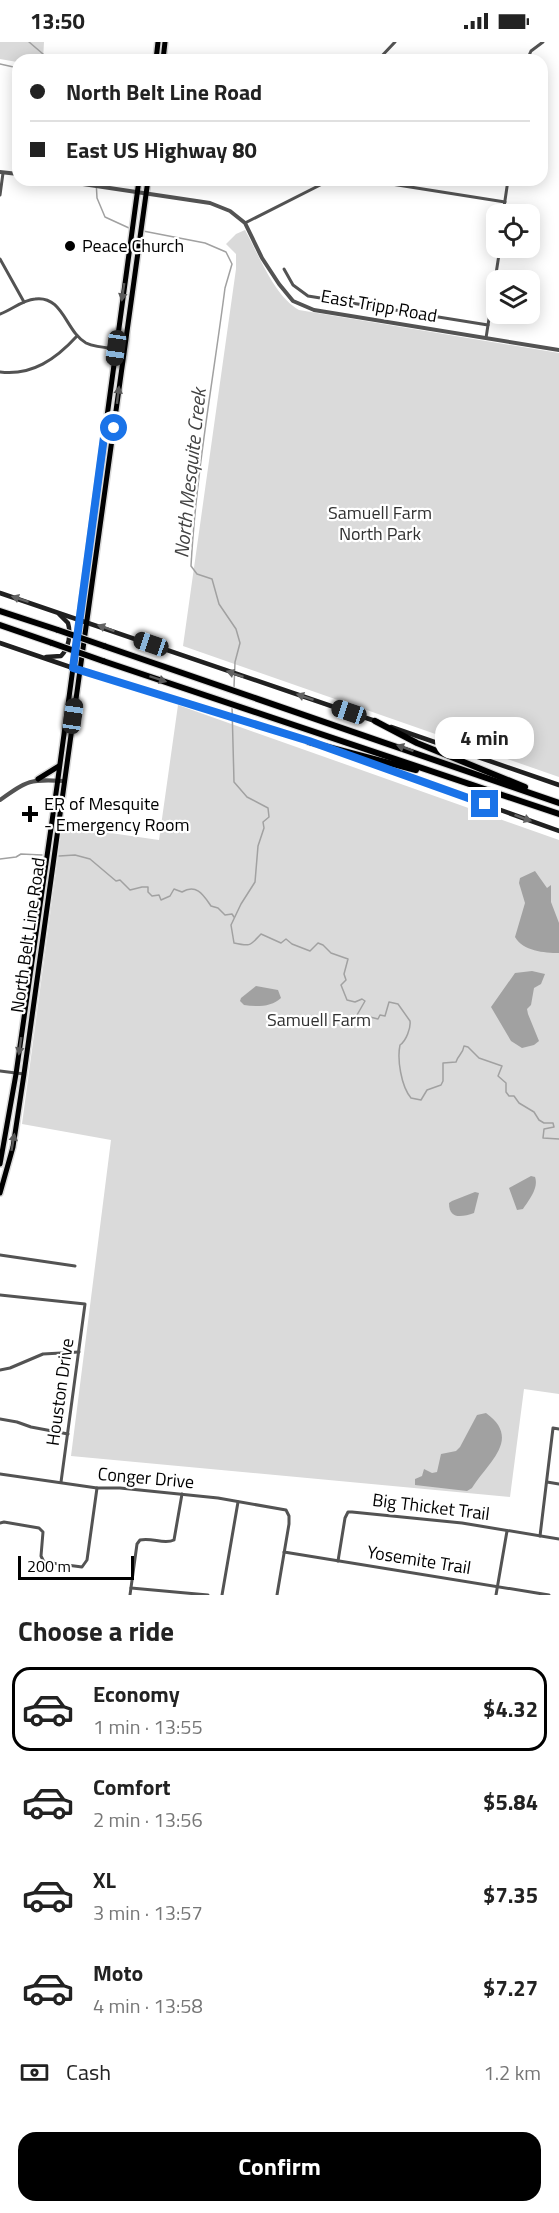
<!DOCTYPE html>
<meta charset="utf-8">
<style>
body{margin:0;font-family:"Titillium Web",sans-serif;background:#f6f6f6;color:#222;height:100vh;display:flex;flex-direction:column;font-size:22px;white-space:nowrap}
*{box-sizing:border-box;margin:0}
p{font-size:20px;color:#767676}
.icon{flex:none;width:33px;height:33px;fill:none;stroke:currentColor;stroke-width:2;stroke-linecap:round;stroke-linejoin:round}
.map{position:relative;height:1553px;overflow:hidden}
.sheet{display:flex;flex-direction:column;background:#fff;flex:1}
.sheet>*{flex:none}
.top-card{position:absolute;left:12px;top:12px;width:536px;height:132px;border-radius:18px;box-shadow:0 3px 15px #0003;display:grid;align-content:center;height:132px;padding:0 18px;background:#fff}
.tools{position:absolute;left:486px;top:162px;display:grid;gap:12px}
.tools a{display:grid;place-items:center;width:54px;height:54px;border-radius:12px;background:#fff;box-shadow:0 3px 15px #0003;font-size:30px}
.scale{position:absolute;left:18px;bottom:15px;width:116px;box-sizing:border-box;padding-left:6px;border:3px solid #000;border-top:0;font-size:16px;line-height:21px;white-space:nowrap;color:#000;-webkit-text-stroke:4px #fff;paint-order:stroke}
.end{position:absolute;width:27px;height:27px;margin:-14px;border:8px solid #1a73e8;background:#fff;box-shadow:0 0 0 3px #fff}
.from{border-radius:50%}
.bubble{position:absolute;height:42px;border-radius:18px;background:#fff;box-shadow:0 3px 15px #0003;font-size:20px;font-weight:700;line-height:42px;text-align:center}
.car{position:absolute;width:18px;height:36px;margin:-18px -9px;border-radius:8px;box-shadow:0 0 4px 2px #0007;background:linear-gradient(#222 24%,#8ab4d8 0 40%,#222 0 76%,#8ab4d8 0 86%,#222 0)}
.top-card b{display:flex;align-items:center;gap:21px;height:57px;font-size:22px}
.top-card b+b{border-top:2px solid #e0e0e0}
.top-card i{width:15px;height:15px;background:#222}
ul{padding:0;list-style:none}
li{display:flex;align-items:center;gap:18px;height:84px;margin:0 12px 9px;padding:0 6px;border:3px solid transparent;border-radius:18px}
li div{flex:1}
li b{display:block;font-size:22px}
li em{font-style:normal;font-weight:700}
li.on{border-color:#000}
li>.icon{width:54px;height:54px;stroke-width:1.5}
h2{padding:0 18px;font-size:27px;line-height:72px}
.pay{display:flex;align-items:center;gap:15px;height:66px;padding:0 18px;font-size:22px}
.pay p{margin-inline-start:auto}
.button{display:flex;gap:12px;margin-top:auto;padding:12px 18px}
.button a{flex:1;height:69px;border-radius:18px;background:#000;color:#fff;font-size:24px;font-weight:700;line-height:69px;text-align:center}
.status{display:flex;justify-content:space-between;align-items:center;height:42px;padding:0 30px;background:#fff;direction:ltr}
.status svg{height:16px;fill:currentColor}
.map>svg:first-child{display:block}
.green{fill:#dadada}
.water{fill:#a1a1a1}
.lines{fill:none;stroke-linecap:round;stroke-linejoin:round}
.stream{stroke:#a1a1a1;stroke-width:1.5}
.primary-casing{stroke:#dbdbdb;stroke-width:8}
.motorway-casing{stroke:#dbdbdb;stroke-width:8}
.minor{stroke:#535353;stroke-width:3}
.tertiary{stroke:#535353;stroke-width:4}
.secondary{stroke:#202020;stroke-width:4.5}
.primary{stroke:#000;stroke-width:5}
.motorway{stroke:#000;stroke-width:6}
.motorway-bridge-casing{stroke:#dbdbdb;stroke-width:8;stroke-linecap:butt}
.motorway-bridge{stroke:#000;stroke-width:6}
.oneway{fill:#595959}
.oneway2{fill:#636363}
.route{stroke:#1a73e8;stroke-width:8}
.poi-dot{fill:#000;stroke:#fff;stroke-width:2}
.labels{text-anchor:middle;stroke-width:4.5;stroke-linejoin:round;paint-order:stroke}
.poi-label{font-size:18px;fill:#000;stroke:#fff;text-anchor:start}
.street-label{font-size:18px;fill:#000;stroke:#fff}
.park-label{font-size:18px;fill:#313131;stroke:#fff}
.water-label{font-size:20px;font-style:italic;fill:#424242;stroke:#fff}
</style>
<div class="status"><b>13:50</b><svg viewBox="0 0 49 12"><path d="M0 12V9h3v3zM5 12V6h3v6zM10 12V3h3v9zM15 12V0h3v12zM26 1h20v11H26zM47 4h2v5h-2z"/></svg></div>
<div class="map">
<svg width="559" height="1553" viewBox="0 0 559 1553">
<rect width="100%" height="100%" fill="#fff"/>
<g class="green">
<polygon points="0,0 44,0 43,18 18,18 17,20 0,17"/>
<path d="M245,188C259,213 274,254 299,268L559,311V735L183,604L236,227V212L226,202L236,192Z"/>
<polygon points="178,663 559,798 559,1352 524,1347 510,1455 71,1414 111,1098 22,1082 62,784 159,798"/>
</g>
<g class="water">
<path d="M535,829L547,846L551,843V860L559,881V911C544,911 523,909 515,895L525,861L519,841L520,836Z"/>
<polygon points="532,929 545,932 541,942 534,946 531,963 527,967 528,972 539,999 534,1003 522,1006 511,999 491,965 515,931"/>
<path d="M256,944L278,948L281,956C272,965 256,965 244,963L240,959L241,956Z"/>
<path d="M531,1134L535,1135C539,1146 529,1158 523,1167L517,1168L509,1146Z"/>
<path d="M475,1150L479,1151L474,1171C462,1175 449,1178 449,1161L452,1159Z"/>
<path d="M486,1371C522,1397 488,1420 472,1446L467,1449L415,1443V1437L422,1434L424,1427L432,1431L437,1430L441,1412L456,1409L460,1405L477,1373Z"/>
</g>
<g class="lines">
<g class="stream">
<polyline points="29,0 50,18"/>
<polyline points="0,22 18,26"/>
<polyline points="96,138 97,156 105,175 129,186"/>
<path d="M143,189L205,201L226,210L232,222L225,246C213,339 196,431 191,524L197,532L212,537L219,562L236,587L240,601L235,620L234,645"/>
<path d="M232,664L234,740L247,755L268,766L269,775L263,780L264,786L258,804L255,840L241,862L231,883L234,901C252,905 250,903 261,892L281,901L286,897L292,902L310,909L318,901L323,903L331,911L348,917L344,932L346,938L341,943L347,958L355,960L362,957L365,959L357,973L367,979L370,975L378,977L380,973L385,974L389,960L398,962L410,979C411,986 406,999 400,1003C397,1017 401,1044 411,1056L421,1058L427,1048L441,1043L443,1039V1021L456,1020C458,1013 463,1012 464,1004L468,1005L479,1016L502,1024L498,1034L506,1041V1050L509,1054H514L519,1061L534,1070L539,1078L544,1081H553L554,1085L544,1087L543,1096L559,1097"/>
<path d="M59,814L75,813L90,817L116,839L120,838L130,848L142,845H148V850L152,854L159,853L161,858L170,854L174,847L182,850C197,841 204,854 211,864L218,866L225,873L232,872L234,875"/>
<polyline points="0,817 16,815 21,812 42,813"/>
</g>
<defs>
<g id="primary">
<polyline points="156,18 158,0"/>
<polyline points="163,18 165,0"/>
<polyline points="38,737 59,724"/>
<polyline points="0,1122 16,1032 57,744 139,138"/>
<polyline points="0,1151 13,1105 24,1032 148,138"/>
</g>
<g id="motorway">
<polyline points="0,569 58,588"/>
<polyline points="0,583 52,601"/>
<polyline points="104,604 559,761"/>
<polyline points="103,619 559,772"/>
<polyline points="375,679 417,701 525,745"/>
<polyline points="309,700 416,728"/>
</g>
</defs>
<use href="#primary" class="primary-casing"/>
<use href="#motorway" class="motorway-casing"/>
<g class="minor">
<polyline points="378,18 395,0"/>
<polyline points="527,18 531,9 543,0"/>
<polyline points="366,138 505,160"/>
<polyline points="0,153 3,131"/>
<polyline points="503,172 508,138"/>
<polyline points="245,181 330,138"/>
<polyline points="0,217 24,260"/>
<polyline points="284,227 293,243 308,254 488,283"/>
<path d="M0,272C12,268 22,258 35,257C63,253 66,290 86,301C96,306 112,306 123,307"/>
<polyline points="486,296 500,206"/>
<path d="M0,330C32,334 56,317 77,294"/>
<polyline points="0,1029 24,1032"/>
<polyline points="0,1213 75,1224"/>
<polyline points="0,1253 85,1262 61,1440"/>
<polyline points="0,1328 10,1326 43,1312 79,1310"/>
<polyline points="0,1377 17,1380 31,1385 68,1392"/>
<polyline points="0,1432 97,1446 120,1446 218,1456 286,1468 289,1474 289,1482 277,1553"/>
<polyline points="547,1440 559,1442"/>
<polyline points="0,1481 4,1480 39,1486 43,1490 41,1514 44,1520 82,1525 87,1518 97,1446"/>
<polyline points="540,1494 553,1386 559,1387"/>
<polyline points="284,1510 549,1553"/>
<polyline points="338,1519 345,1476 348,1470 352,1470 462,1481 559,1497"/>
<polyline points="131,1546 208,1553"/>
<path d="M130,1553L137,1502L140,1498C152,1495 164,1503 174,1498L182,1452"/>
<polyline points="222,1553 238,1460"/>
<polyline points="496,1553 507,1489"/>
</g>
<g class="tertiary">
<polyline points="0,130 18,132"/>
<polyline points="56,138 210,161 230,169 245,181 262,216 279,242 293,259 314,268 559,308"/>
<path d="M0,758C28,738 30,737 64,739"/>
</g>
<g class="secondary">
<polyline points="0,551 378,680"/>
<polyline points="0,601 73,626 311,700"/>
<path d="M46,615L61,614C69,606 71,592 68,581L59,572"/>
<polyline points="391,685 559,743"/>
<polyline points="341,711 559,789"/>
</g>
<use href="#primary" class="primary"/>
<use href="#motorway" class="motorway"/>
<defs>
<g id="motorway-bridge">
<polyline points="58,588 104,604"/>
<polyline points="52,601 103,619"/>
</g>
</defs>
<use href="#motorway-bridge" class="motorway-bridge-casing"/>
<use href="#motorway-bridge" class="motorway-bridge"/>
</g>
<defs><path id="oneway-solid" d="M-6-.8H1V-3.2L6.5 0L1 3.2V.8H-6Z" transform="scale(1.5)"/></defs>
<g class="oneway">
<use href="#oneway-solid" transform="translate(123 250) rotate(98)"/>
<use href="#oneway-solid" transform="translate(118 353) rotate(-83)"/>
<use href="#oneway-solid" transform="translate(158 637) rotate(18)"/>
<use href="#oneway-solid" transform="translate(405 706) rotate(-160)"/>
<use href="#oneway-solid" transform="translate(20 1004) rotate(98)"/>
<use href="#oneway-solid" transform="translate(13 1100) rotate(-80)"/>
</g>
<g class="oneway2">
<use href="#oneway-solid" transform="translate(20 557) rotate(-162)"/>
<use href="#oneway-solid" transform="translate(106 586) rotate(-160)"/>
<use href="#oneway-solid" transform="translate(235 632) rotate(-161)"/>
<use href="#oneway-solid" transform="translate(305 655) rotate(-161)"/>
<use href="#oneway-solid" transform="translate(523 776) rotate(20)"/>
</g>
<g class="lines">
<polyline class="route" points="114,386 115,378 106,380 73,626 309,699 485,762"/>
</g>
<g class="poi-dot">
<circle cx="70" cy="204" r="6"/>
<path d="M27 763h6v6h6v6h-6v6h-6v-6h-6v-6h6z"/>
</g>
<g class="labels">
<g class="poi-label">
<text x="82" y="210">Peace Church</text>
<text x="44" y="768">ER of Mesquite<tspan x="44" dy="21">- Emergency Room</tspan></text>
</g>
<g class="street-label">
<text transform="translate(379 264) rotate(10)" y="6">East Tripp Road</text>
<text transform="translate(28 893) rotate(-82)" y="6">North Belt Line Road</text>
<text transform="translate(60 1350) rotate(-82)" y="6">Houston Drive</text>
<text transform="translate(146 1436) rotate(5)" y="6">Conger Drive</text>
<text transform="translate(431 1465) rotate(7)" y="6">Big Thicket Trail</text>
<text transform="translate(419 1518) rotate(9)" y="6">Yosemite Trail</text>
</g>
<g class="park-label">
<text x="380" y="477">Samuell Farm<tspan x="380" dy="21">North Park</tspan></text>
<text x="319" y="984">Samuell Farm</text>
</g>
<g class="water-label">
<text transform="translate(190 431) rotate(-84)" y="7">North Mesquite Creek</text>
</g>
</g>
</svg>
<div class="tools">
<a><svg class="icon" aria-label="locate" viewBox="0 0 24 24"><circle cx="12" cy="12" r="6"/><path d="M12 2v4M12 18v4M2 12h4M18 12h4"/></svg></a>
<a><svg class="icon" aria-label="layers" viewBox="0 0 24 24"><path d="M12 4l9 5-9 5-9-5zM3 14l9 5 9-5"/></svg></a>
</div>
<div class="scale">200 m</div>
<i class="end from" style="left:114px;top:386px"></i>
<i class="end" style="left:485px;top:762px"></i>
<div class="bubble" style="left:435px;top:675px;width:99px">4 min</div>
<i class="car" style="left:116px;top:306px;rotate:188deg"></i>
<i class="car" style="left:151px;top:602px;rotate:289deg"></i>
<i class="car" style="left:349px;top:670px;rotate:289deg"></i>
<i class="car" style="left:73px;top:674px;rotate:8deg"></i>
<div class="top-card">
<b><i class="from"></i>North Belt Line Road</b>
<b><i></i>East US Highway 80</b>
</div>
</div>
<section class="sheet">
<h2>Choose a ride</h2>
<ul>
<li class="on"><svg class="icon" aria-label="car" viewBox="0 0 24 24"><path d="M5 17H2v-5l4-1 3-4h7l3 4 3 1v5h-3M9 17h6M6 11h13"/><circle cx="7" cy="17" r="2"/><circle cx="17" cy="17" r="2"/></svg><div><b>Economy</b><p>1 min · 13:55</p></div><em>$4.32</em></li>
<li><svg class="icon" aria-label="car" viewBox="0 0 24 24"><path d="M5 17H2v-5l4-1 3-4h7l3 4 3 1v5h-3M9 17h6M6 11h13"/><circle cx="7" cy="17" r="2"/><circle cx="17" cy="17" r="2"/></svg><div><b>Comfort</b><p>2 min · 13:56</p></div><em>$5.84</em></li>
<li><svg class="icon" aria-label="car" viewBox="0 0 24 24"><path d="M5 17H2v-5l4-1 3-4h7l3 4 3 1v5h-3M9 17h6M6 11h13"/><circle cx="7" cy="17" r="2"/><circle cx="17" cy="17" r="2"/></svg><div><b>XL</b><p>3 min · 13:57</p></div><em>$7.35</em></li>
<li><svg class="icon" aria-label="car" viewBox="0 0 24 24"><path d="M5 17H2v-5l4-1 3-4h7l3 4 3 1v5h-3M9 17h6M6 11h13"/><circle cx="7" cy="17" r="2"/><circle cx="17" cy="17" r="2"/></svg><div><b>Moto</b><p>4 min · 13:58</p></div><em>$7.27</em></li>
</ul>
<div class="pay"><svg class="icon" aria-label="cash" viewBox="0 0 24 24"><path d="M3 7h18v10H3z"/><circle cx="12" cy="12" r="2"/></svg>Cash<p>1.2 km</p></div>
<div class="button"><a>Confirm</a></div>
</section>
